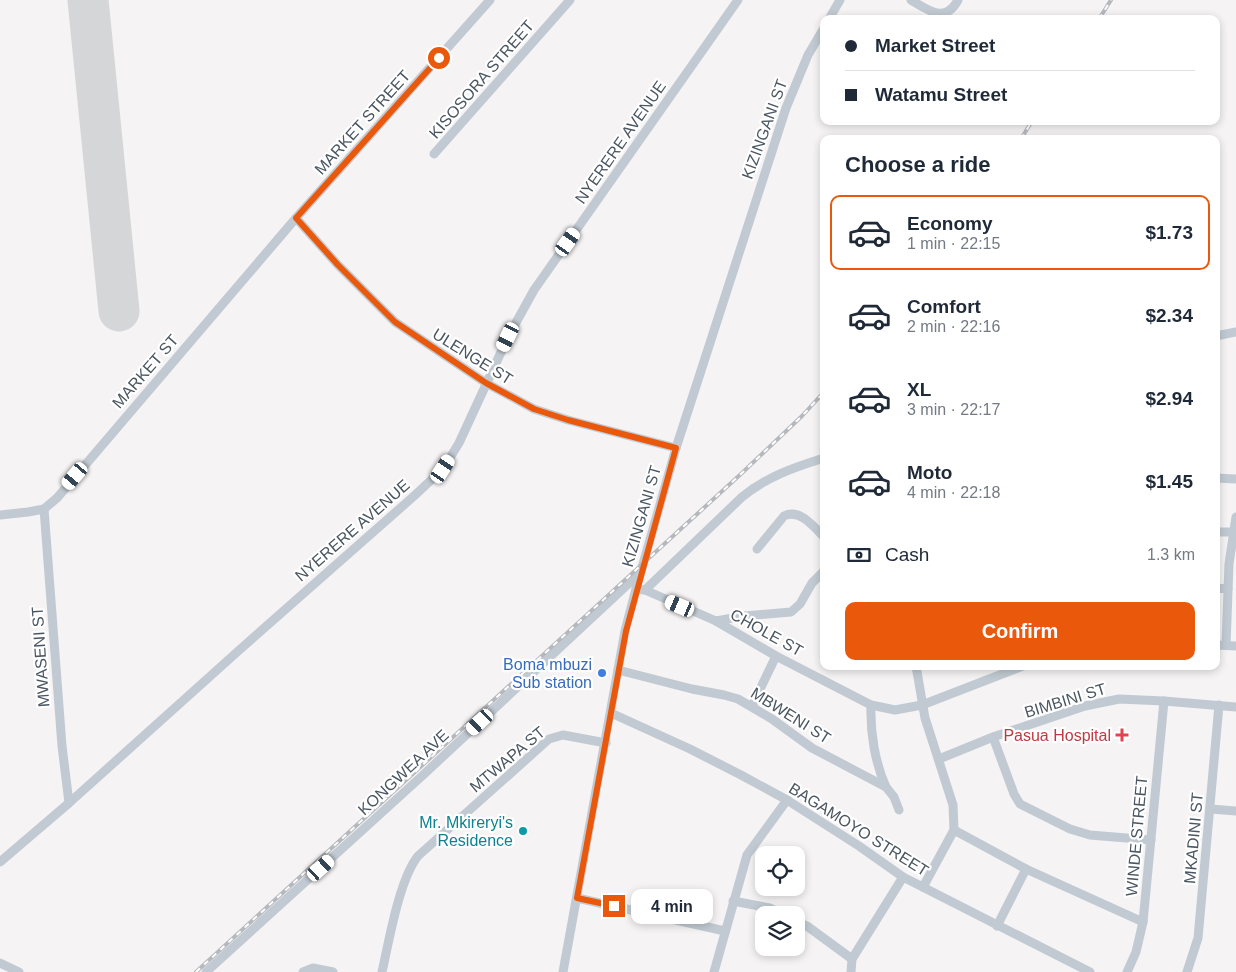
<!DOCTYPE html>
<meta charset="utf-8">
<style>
body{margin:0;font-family:Helvetica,sans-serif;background:#f6f6f7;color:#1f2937;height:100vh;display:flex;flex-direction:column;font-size:19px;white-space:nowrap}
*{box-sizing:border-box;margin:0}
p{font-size:16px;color:#747a83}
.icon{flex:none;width:28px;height:28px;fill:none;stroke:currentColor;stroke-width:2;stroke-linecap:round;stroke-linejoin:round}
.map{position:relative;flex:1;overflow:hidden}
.panel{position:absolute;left:820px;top:135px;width:400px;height:535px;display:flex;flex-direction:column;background:#fff;border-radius:10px;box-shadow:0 2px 8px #0003}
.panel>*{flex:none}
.guide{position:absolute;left:820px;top:15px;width:400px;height:110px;border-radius:10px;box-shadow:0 2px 8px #0003;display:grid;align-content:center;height:110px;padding:0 25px;background:#fff}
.controls{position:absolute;left:755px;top:846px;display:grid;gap:10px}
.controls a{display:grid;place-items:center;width:50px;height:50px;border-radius:10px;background:#fff;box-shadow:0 2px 8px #0003;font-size:25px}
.end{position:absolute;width:22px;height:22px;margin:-11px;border:6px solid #ea580c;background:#fff;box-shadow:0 0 0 2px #fff}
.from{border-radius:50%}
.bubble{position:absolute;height:35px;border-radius:10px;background:#fff;box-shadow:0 2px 8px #0003;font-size:16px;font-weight:700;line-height:35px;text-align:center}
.car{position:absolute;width:15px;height:30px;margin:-15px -8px;border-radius:6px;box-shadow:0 0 4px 1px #0007;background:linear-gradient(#fff 24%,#345 0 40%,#fff 0 76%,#345 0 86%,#fff 0)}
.guide b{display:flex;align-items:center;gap:18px;height:48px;font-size:19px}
.guide b+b{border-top:1px solid #e0e1e3}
.guide i{width:12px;height:12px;background:#1f2937}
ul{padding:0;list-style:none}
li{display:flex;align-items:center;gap:15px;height:75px;margin:0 10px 8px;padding:0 15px;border:2px solid transparent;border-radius:10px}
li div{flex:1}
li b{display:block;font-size:19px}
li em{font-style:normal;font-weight:700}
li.on{border-color:#ea580c}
li>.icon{width:45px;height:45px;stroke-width:1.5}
h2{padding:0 25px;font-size:22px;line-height:60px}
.pay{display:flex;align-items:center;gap:12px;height:55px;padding:0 25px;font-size:19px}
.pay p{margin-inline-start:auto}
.action{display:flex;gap:10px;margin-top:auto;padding:10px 25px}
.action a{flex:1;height:58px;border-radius:10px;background:#ea580c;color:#fff;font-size:20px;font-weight:700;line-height:58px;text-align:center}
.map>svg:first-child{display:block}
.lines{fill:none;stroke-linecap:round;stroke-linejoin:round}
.runway{stroke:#d5d6d8;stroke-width:41}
.minor{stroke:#c1cad2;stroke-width:9}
.rail-casing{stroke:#b5b8bd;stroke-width:4}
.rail{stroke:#fff;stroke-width:2;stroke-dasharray:5.5;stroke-linecap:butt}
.route{stroke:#ea580c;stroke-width:6}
.shop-dot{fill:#3f7fe0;stroke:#fff;stroke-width:2}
.health-dot{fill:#e0444e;stroke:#fff;stroke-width:2}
.culture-dot{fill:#0f9aa8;stroke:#fff;stroke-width:2}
.labels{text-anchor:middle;stroke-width:4.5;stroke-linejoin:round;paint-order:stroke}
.street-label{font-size:16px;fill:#4a5661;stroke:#fff}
.shop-label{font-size:16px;fill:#366cbe;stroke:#fff;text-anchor:end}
.health-label{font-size:16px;fill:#be3a42;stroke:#fff;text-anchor:end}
.culture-label{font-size:16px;fill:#0d838f;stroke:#fff;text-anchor:end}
</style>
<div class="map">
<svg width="1236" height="972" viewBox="0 0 1236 972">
<rect width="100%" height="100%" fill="#f5f3f3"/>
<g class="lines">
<polyline class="runway" points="88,0 119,311"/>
<g class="minor">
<path d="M911,0C928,10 945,24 958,0"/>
<polyline points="829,19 840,0"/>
<polyline points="434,154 570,0"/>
<polyline points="296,218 338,265 395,322 486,383 534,409 568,420 676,448"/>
<polyline points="1216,336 1236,332"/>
<polyline points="1216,478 1236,479"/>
<polyline points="44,509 62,746 69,803"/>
<polyline points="0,515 28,512 44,509 57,498 296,218 490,0"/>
<polyline points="1216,532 1234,532"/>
<path d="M757,549L784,516C800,508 814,527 824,537"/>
<polyline points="1216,588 1228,589"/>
<polyline points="636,589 645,590 716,621 776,656 871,705 895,710 922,705 1023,666"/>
<path d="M645,590L742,497C766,477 795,467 824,458"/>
<polyline points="716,621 744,616 791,612 800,604 812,583 824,571"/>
<polyline points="1216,645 1236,646"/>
<polyline points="1226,645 1229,564 1236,517"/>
<polyline points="916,666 925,718 953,805 954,830 923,887"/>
<polyline points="618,670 692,689 724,695 738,699 772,719 812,748 886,787 894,797 899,810"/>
<path d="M871,705C870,732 875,763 886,787"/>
<polyline points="752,706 776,656"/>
<polyline points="611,713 690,749 741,775 787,800 859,846 903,877 1090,972"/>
<polyline points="993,737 1014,794 1020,804 1070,829 1090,835 1151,840"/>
<polyline points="939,759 993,737 1085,706 1119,699 1164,701 1236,707"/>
<polyline points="1211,809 1236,811"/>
<polyline points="954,830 1026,869 1143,922"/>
<polyline points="0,862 69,803 236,653 414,496 443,469 459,443 508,337 534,290 738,0"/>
<polyline points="577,898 725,931"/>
<polyline points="733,901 770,908 785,915"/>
<polyline points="796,921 807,926 852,959"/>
<polyline points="997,926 1026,869"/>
<polyline points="0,963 19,972"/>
<polyline points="206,972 422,776 640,573"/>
<polyline points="303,972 313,968 333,972"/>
<path d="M382,972C389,941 399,880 418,856L549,739L563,735L606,743"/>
<polyline points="563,972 625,631 636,589 676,448 786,108 808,55 824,28"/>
<polyline points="714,972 747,855 787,800"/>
<polyline points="851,972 852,959 903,877"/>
<polyline points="1127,972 1136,952 1143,922 1164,701"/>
<polyline points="1187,972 1198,938 1219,705"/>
</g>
<defs>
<g id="rail">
<polyline points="1099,19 1111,0"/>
<polyline points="1021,139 1032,121"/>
<polyline points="196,972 742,473 802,416 824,392"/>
</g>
</defs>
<use href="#rail" class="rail-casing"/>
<use href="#rail" class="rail"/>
</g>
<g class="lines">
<polyline class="route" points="439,58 296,218 338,265 395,322 486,383 534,409 568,420 676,448 626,631 577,898 614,906"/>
</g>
<circle class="shop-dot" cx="602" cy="673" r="5"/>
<path class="health-dot" d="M1119.5 727.5h5v5h5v5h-5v5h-5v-5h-5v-5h5z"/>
<circle class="culture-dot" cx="523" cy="831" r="5"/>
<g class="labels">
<g class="street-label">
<text transform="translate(481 79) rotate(-49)" y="6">KISOSORA STREET</text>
<text transform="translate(362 122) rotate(-48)" y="6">MARKET STREET</text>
<text transform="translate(764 129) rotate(-70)" y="6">KIZINGANI ST</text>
<text transform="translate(620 142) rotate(-55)" y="6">NYERERE AVENUE</text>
<text transform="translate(473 356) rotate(32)" y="6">ULENGE ST</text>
<text transform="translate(145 371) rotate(-49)" y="6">MARKET ST</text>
<text transform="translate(641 516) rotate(-74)" y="6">KIZINGANI ST</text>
<text transform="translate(352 530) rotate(-41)" y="6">NYERERE AVENUE</text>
<text transform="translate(767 632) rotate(29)" y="6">CHOLE ST</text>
<text transform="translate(40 657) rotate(-94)" y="6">MWASENI ST</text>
<text transform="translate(1065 700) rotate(-17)" y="6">BIMBINI ST</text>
<text transform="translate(791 715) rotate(32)" y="6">MBWENI ST</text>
<text transform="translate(507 759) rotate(-40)" y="6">MTWAPA ST</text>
<text transform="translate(403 772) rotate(-43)" y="6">KONGWEA AVE</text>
<text transform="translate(859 829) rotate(32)" y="6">BAGAMOYO STREET</text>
<text transform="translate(1136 836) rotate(-85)" y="6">WINDE STREET</text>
<text transform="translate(1193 838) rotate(-85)" y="6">MKADINI ST</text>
</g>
<g class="shop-label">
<text x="592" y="670">Boma mbuzi<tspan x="592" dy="18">Sub station</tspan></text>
</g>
<g class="health-label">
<text x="1111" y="741">Pasua Hospital</text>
</g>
<g class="culture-label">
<text x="513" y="828">Mr. Mkireryi's<tspan x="513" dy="18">Residence</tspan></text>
</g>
</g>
</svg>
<div class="controls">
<a><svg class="icon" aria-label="locate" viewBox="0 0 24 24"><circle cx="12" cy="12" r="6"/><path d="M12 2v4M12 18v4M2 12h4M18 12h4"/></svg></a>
<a><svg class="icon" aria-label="layers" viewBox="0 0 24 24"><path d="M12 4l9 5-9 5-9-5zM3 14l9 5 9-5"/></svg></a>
</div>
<i class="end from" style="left:439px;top:58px"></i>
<i class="end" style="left:614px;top:906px"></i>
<div class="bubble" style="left:631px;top:889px;width:82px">4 min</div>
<i class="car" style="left:568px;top:242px;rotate:35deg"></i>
<i class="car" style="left:508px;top:337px;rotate:206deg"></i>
<i class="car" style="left:443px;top:469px;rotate:33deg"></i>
<i class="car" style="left:75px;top:476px;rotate:220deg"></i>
<i class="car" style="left:680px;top:606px;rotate:293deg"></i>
<i class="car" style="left:480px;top:722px;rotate:227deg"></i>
<i class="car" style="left:321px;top:868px;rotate:48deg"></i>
<div class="guide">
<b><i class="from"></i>Market Street</b>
<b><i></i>Watamu Street</b>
</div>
<section class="panel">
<h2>Choose a ride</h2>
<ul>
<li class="on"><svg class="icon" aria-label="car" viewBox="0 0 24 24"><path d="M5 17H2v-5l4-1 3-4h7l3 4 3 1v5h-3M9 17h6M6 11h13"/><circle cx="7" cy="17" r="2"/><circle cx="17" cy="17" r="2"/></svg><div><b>Economy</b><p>1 min · 22:15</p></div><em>$1.73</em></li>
<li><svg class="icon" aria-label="car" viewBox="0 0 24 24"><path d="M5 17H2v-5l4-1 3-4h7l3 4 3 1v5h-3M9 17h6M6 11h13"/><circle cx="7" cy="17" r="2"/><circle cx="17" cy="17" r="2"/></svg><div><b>Comfort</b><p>2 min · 22:16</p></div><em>$2.34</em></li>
<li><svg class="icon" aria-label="car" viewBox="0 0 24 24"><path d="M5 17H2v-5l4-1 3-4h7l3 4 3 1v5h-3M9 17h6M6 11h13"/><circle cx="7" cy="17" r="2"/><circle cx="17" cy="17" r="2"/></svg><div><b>XL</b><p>3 min · 22:17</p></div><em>$2.94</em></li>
<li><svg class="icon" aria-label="car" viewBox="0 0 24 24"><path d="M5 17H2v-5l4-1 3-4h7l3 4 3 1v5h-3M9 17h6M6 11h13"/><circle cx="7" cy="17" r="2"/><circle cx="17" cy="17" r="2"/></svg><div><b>Moto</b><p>4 min · 22:18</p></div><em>$1.45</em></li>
</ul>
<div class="pay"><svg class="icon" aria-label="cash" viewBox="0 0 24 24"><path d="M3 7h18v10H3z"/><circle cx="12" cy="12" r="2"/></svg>Cash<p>1.3 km</p></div>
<div class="action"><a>Confirm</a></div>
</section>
</div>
